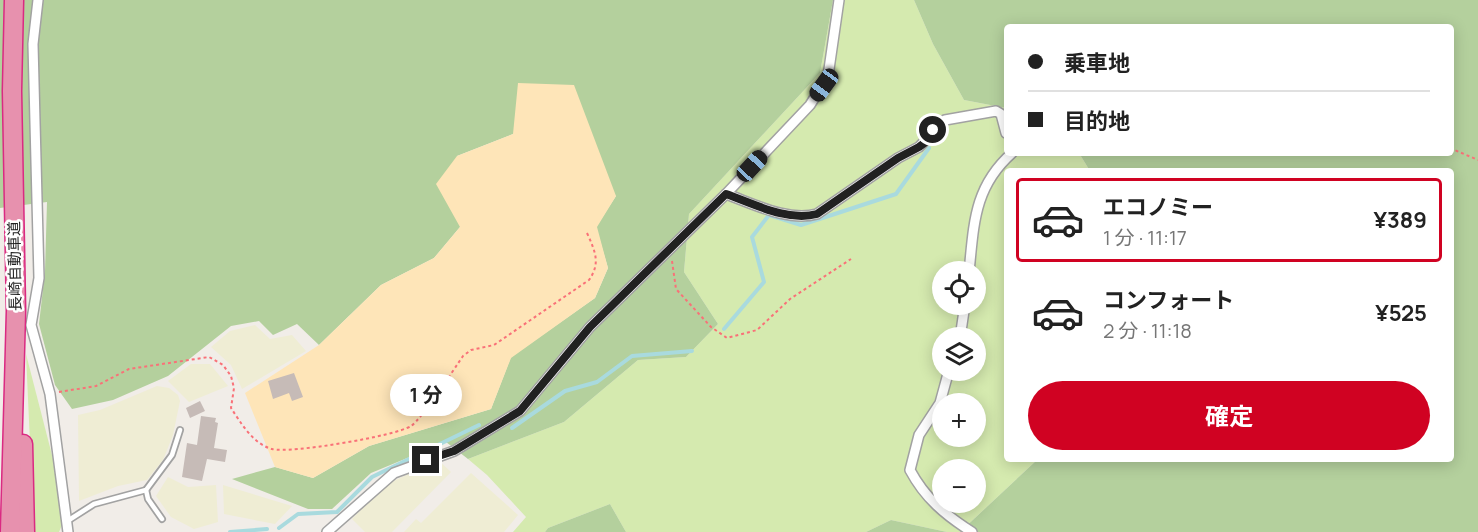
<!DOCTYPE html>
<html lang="ja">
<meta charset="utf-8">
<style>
body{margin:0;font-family:Manrope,"Noto Sans JP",sans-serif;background:#f2f2f2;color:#222;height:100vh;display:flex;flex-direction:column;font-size:22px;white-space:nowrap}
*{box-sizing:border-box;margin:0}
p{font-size:20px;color:#767676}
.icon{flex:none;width:33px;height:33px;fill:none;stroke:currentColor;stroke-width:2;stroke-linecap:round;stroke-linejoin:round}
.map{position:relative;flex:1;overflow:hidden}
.details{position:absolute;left:1004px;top:168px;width:450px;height:294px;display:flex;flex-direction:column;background:#fff;border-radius:6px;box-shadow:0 3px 15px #0003}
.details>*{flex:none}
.banner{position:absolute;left:1004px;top:24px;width:450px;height:132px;border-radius:6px;box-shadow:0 3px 15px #0003;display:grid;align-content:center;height:132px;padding:0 24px;background:#fff}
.controls{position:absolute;left:932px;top:261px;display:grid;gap:12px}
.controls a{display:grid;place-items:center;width:54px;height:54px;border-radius:50%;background:#fff;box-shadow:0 3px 15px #0003;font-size:30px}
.end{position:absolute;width:27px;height:27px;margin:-14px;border:8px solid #212121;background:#fff;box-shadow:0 0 0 3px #fff}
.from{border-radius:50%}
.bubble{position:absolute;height:42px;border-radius:21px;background:#fff;box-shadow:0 3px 15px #0003;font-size:20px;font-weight:700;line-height:42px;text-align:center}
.car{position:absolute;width:18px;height:36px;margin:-18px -9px;border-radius:8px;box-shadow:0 0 4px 2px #0007;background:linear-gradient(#222 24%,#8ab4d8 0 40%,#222 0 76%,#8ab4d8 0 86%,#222 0)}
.banner b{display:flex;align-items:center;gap:21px;height:57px;font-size:22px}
.banner b+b{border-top:2px solid #e0e0e0}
.banner i{width:15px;height:15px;background:#222}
ul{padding:10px 0 0;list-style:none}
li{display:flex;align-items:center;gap:18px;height:84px;margin:0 12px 9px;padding:0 12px;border:3px solid transparent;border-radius:6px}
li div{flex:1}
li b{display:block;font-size:22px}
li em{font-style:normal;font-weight:700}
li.current{border-color:#d00222}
li>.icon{width:54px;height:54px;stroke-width:1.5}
.action{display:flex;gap:12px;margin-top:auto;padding:12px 24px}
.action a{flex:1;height:69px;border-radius:36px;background:#d00222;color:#fff;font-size:24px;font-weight:700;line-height:69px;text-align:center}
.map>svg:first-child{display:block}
.farmland{fill:#efedd4}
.grass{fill:#d5eaaf;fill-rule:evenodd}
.forest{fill:#b4d09d}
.sand{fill:#fee5b8}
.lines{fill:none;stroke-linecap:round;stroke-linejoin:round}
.stream{stroke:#a9dade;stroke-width:4}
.building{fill:#c6bbb7}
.service-casing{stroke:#a2a2a2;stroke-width:8}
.minor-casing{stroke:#a2a2a2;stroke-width:12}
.motorway-casing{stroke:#da2a82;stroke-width:21}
.path{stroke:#f97178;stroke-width:2;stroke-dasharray:3 3;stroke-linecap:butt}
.service{stroke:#fff;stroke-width:4.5}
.minor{stroke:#fff;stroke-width:9}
.motorway{stroke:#e791ae;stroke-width:18}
.route{stroke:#212121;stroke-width:8}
.labels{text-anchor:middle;stroke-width:5;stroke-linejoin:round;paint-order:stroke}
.street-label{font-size:15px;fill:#212121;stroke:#fff}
</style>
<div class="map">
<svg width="1478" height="532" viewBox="0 0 1478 532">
<rect width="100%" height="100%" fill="#f1ede8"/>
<g class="farmland">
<polygon points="255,325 270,339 292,335 306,351 242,389 231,365 211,347 230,331"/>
<polygon points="191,364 210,364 228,386 189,402 168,381"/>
<polygon points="157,386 169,388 178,395 180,401 173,435 163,460 147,480 118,486 79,501 78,415 100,410"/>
<polygon points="438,460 451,472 392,532 365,532 352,519 385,485"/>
<polygon points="471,473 518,515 504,532 404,532 416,519 421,523"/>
<polygon points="168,477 188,487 216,485 218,522 194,529 171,517 156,496"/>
<polygon points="223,485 292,506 275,524 224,514"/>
</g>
<g class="grass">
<path d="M833,0H914L933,44L964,100L1006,108V153H1079L1090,171H1006V459H1038L960,532H947L891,520L866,532H626L610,504L548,528L545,532H513L526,517L487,475L468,459L564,422L638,360L686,357L718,324L684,272L689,214L820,73ZM942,272H975V304H942ZM942,338H975V370H942ZM942,404H975V436H942ZM942,470H975V502H942Z"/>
<polygon points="26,354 53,459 62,525 59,532 34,532"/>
</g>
<g class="forest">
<polygon points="0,0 833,0 820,73 689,214 684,272 718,324 686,357 638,360 564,422 468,459 446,442 371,473 332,509 308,509 232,479 275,467 313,478 369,446 491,409 511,357 595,298 608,268 596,227 616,196 513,134 457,156 460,227 434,258 381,285 319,345 297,324 273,335 259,321 231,326 168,376 113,400 72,409 55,385 39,324 45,271 47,202 0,208"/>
<polygon points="914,0 1478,0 1478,532 960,532 1038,459 1450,459 1450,171 1090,171 1079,153 1450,153 1450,27 1006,27 1006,108 964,100 933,44"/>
<polygon points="610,504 626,532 545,532 548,528"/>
<polygon points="891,520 947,532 866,532"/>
</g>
<polygon class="sand" points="518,83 574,85 616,196 597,227 608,268 595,298 511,358 491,409 369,446 313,478 275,467 245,393 319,345 381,285 434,258 460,227 436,184 457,156 513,134"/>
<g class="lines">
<g class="stream">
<polyline points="724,329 764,282 752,237 769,215 801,225 896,194 929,148"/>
<polyline points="512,428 565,391 597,382 632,356 692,351"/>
<polyline points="279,528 298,514 337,512 372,477 479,425"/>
<polyline points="230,532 267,529"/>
</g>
</g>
<g class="building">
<polygon points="294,373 303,397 292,401 289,393 273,399 268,381"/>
<polygon points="200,401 205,411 190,418 186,408"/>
<polygon points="201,416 216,418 215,422 218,423 214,448 227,450 225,462 207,459 202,481 182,477 187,443 197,445"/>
</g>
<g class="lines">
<defs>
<g id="service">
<polyline points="146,490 148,499 162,519"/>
<polyline points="69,520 94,504 146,490 172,455 180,430"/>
</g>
<g id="minor">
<polyline points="38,0 33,44 39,278 31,325 50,394 68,532"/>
<path d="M726,194C754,204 788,222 817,214L898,158L919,147L945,120L996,111L1001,114L1006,133"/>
<path d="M969,272C974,223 974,187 1012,153"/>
<polyline points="960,338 965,304"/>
<path d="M949,370L940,403L919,435L910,470C925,498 945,515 972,532"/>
<polyline points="327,532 394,473 454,451 520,411 590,327 726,194 810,105 828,76 839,0"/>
</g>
<g id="motorway">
<polyline points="23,444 25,532"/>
<polyline points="10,532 16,311 12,91 14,0"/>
</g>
</defs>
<use href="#service" class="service-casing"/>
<use href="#minor" class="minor-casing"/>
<use href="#motorway" class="motorway-casing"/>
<g class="path">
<polyline points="1450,148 1478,160"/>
<polyline points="672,261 676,289 711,327 727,338 757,330 790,299 851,259"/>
<path d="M59,392L96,386L129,369L209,357L223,365L231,376L234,388L231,408C241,423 253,444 272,449C289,454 396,436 411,426C422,419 454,369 463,356L471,350L494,345L589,280C601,263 595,251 587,233"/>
</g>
<use href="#service" class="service"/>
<use href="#minor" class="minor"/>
<use href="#motorway" class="motorway"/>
</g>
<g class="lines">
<path class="route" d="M426,460L454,451L520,411L590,327L726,194C754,204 788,222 817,214L898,158L919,147L927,141L933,130"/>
</g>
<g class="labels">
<g class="street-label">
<text transform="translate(15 266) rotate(-91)" y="5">長崎自動車道</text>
</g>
</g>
</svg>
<div class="controls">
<a><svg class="icon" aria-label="locate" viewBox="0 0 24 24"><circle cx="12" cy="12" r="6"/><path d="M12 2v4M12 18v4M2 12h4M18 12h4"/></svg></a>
<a><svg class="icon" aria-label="layers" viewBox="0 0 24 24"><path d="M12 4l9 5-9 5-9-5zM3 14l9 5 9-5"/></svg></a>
<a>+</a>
<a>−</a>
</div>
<i class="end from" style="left:933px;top:130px"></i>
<i class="end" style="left:426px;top:460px"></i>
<div class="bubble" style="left:390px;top:374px;width:72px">1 分</div>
<i class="car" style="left:824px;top:85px;rotate:216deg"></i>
<i class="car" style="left:752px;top:166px;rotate:43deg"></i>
<div class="banner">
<b><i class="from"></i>乗車地</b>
<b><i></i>目的地</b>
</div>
<section class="details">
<ul>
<li class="current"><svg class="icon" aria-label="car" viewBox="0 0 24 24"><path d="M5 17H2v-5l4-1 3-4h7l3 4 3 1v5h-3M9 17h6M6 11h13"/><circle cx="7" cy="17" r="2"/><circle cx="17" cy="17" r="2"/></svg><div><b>エコノミー</b><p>1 分 · 11:17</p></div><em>¥389</em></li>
<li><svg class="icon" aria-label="car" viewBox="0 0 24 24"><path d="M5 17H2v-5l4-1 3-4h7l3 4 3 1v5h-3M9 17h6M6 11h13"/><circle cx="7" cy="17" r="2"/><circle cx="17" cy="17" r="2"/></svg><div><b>コンフォート</b><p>2 分 · 11:18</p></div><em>¥525</em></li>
</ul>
<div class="action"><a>確定</a></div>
</section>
</div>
